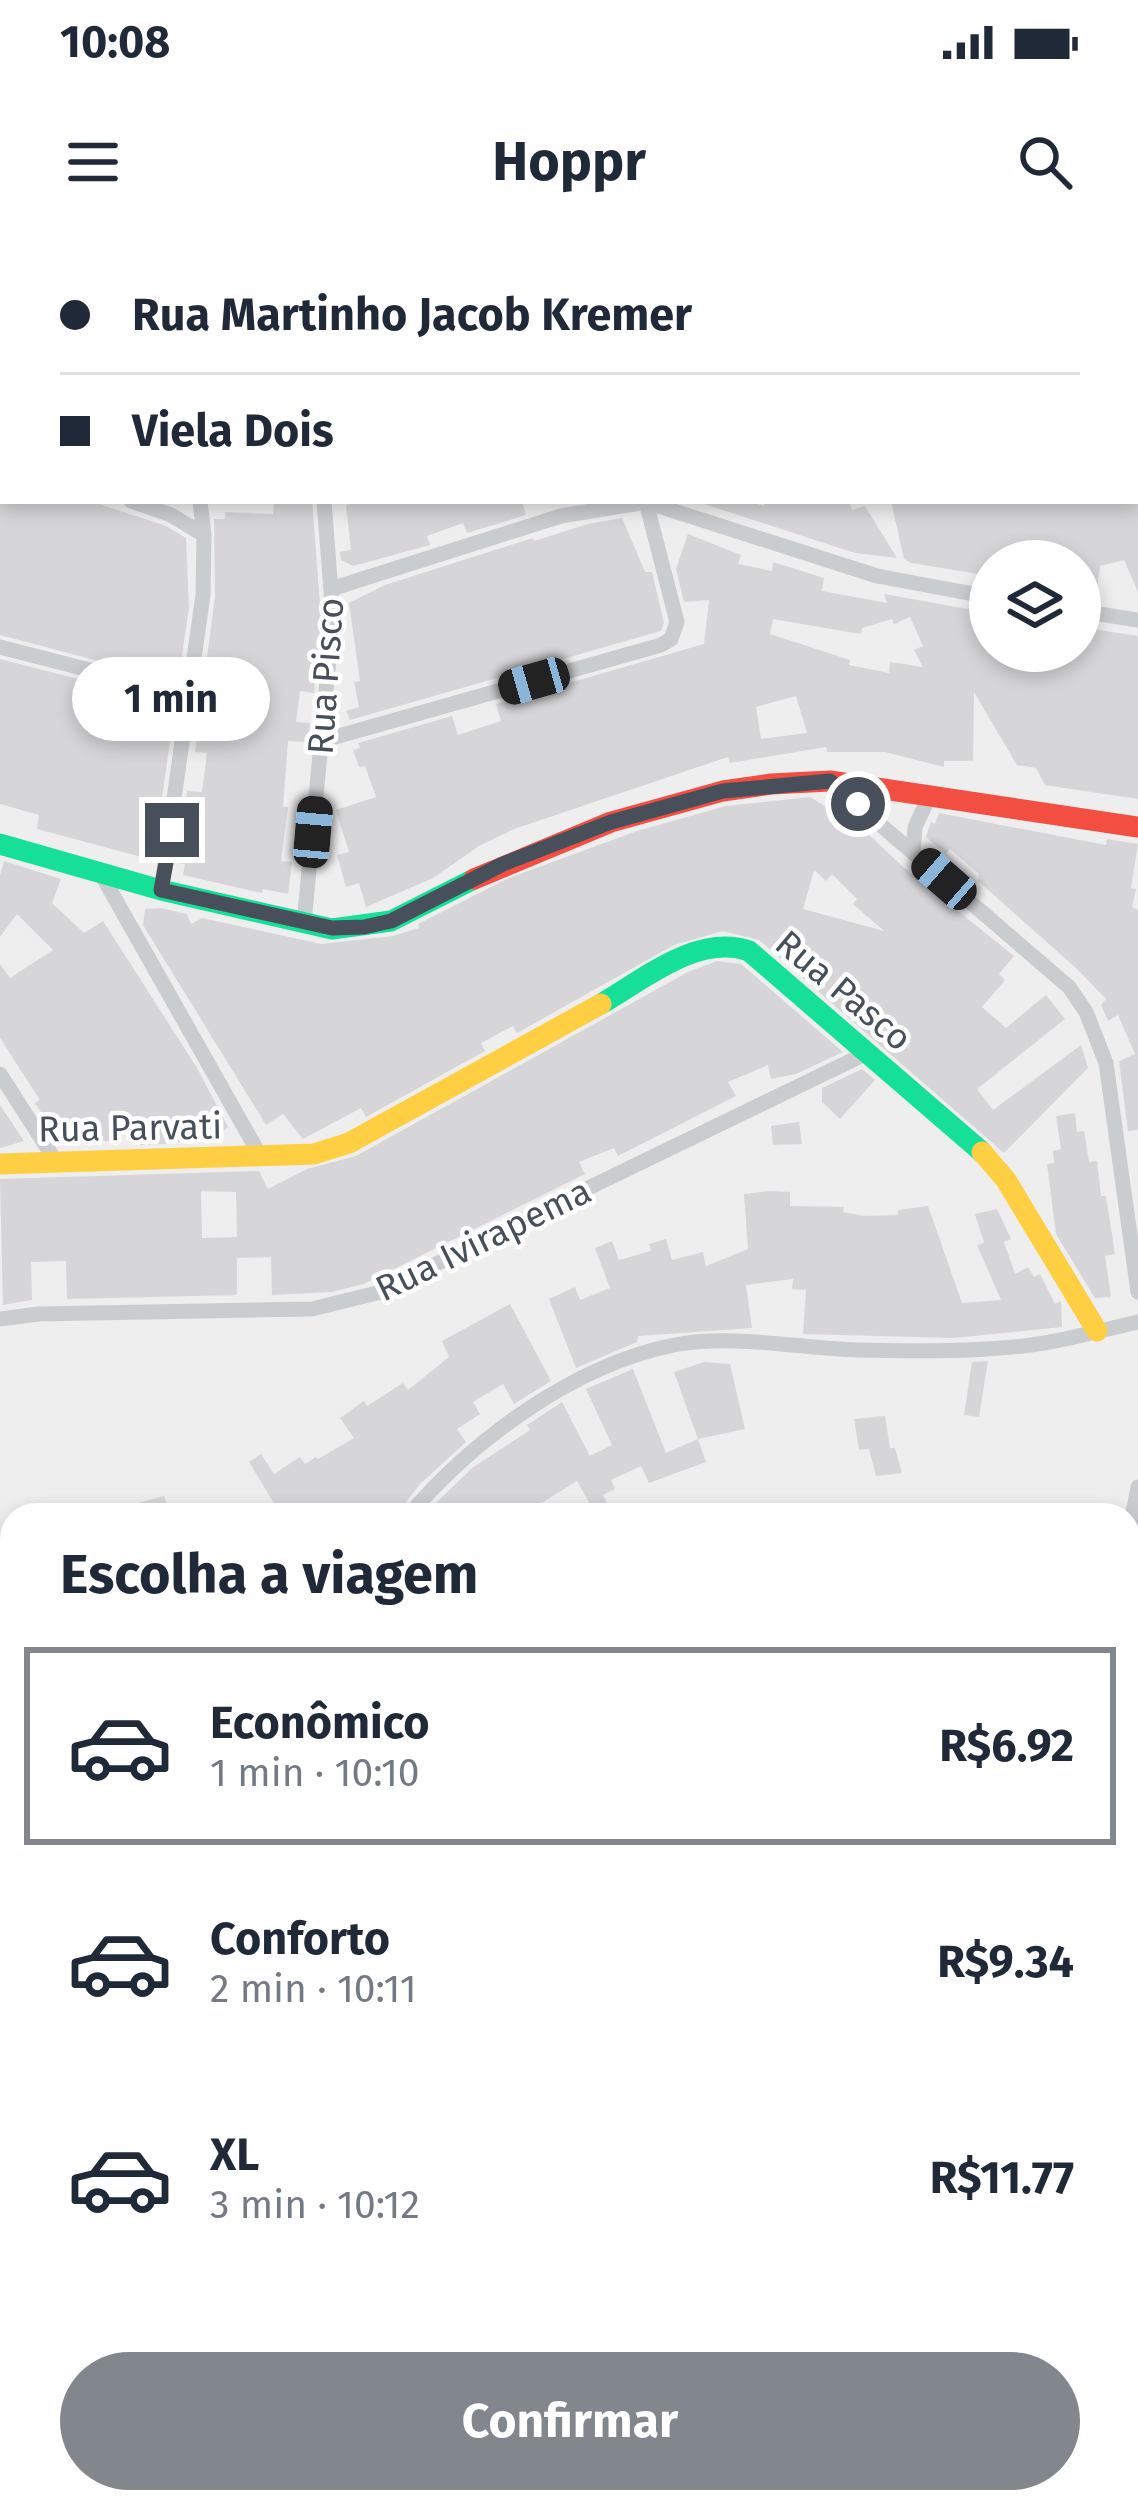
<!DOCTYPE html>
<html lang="pt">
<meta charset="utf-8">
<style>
body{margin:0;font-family:"Fira Sans",sans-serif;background:#f6f6f7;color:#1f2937;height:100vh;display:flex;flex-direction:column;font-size:45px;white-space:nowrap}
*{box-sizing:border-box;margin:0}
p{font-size:39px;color:#747a83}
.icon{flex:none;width:66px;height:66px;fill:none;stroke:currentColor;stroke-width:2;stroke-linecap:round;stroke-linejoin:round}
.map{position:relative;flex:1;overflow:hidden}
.sheet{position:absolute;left:0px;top:1263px;width:1140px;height:1011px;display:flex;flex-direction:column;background:#fff;border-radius:36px 36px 0 0;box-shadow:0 6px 18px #0003}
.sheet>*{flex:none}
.hud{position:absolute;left:0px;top:0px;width:1140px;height:264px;box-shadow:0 6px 18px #0003;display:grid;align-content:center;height:264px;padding:0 60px;background:#fff}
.fabs{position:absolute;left:969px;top:300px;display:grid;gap:24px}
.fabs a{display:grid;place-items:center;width:132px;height:132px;border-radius:50%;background:#fff;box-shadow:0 6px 18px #0003;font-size:60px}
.end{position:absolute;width:54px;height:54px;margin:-27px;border:15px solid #474f5a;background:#fff;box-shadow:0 0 0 6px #fff}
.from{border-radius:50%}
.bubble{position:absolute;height:84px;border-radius:42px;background:#fff;box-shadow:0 6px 18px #0003;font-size:39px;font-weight:700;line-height:84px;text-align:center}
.car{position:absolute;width:36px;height:72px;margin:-36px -18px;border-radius:15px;box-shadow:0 0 9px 3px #0007;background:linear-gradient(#222 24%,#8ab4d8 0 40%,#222 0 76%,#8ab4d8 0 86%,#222 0)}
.hud b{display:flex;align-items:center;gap:42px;height:114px;font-size:45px}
.hud b+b{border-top:3px solid #e0e1e3}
.hud i{width:30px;height:30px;background:#1f2937}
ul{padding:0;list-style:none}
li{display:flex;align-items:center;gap:36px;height:198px;margin:0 24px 18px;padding:0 36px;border:6px solid transparent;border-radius:0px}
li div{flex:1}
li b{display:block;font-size:45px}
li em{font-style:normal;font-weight:700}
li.on{border-color:#82878e}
li>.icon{width:108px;height:108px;stroke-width:1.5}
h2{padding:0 60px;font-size:54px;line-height:144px}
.button{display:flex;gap:24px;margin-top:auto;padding:24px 60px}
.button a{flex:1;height:138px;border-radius:72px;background:#82878e;color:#fff;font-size:48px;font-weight:700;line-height:138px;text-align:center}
.status{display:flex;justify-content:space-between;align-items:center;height:84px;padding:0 60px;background:#fff;direction:ltr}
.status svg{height:33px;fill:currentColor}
header{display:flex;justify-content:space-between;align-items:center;height:156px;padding:0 60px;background:#fff;font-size:54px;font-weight:700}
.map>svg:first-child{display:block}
.building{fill:#d6d6d8;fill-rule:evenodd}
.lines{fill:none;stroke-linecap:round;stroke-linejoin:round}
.lane{stroke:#cacdcf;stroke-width:8}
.street{stroke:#cacdcf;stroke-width:15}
.fast{stroke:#16e098;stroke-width:21}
.slow{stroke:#ffcf43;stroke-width:21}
.jam{stroke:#f24e42;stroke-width:21}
.route{stroke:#474f5a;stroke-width:15}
.labels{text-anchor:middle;stroke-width:9;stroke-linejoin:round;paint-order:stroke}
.street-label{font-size:36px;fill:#474f5a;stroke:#fff}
</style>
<div class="status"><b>10:08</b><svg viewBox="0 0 49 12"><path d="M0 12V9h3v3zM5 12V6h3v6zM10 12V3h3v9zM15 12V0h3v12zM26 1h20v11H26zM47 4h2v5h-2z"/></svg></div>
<header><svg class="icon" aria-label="menu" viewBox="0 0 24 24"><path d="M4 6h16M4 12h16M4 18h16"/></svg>Hoppr<svg class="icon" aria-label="search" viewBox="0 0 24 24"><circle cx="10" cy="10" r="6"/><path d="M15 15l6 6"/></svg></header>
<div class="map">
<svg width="1138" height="2273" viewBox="0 0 1138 2273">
<rect width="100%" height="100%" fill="#efeeee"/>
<g class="building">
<polygon points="0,261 90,261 166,286 186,298 189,368 178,442 0,395"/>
<polygon points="274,261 312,261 321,377 314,453 300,451 296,482 310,483 308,502 288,501 283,567 288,567 281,621 292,622 288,654 263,649 262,653 183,635 185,624 177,623 187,551 202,552 207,513 195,512 215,356 214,279 225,279 225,272 273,274"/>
<polygon points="359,261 522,261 526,275 467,293 463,283 427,296 430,305 353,326 341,320 340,312 351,310 346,265"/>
<polygon points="704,261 746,261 764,266 765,261 849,261 852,270 865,266 897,318 855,313 704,264"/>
<polygon points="891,261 1138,261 1138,352 1124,320 1100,326 1097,350 1080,348 1080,321 990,321 990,336 911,323 904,319"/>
<polygon points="622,278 645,332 652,332 664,383 661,391 350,480 346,471 359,467 354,442 360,441 349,363 385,345 533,298 534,301 588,284"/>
<path d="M688,294L741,315L738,324L772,331L773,322L824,338L822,351L887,363L884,354L990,373V411H1080V387L1138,396V559L1045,545L1036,528L1017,525L974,452L973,521H944V527L885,512H827L826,507L730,523L728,517L514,589L479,606L433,638L366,667L359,643L346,647L337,615L349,612L336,570L376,557L365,526L359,527L353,510L360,508L358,503L452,476L458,495L501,481L496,464L704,404L709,360L684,362L676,329ZM910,377L923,406L914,410L923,427L890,422L889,433L849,425L850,420L770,394L773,379L861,394L862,388L892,379L894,384ZM796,456L807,493L761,499L756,467Z"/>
<polygon points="0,419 109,447 141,468 140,473 169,483 172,488 153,620 37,589 39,575 0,564"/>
<path d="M810,557L865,591L901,625L1014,716L999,734L1005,740L982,767L1006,788L1046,755L1065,779L977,849L993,870L1081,805L1088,828L1004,913L759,700L723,691L674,705L517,793L513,786L481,803L485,811L366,877L361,868L303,899L283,874L266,885L143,685L145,669L160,668L187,674L191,684L202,678L321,704L393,696L419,688L418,684L509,638L637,591L726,566ZM814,630L826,641L832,634L857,659L853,664L884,691L803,669Z"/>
<polygon points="939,573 1106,605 1107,599 1138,604 1131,648 1136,649 1132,667 1138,670 1138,890 1128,891 1119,821 1135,814 1118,775 1108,781 1101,765 1106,759 1077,729 978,641 979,634 950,609 946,614 926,597 931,582 935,584"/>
<polygon points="4,621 61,639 52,663 84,693 103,681 197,828 228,887 216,897 163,904 140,905 131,890 115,901 60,901 35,863 40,860 0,798 0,724 10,738 53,710 17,674 0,697 0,635"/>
<path d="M717,721L741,724L843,812L796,834L771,839L768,825L728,842L736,856L618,916L614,908L579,922L585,934L364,1044L332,1052L272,1055L271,1017L237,1018V1055L67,1059L66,1021L31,1022L32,1060L3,1065L0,939L259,931L268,949L307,929L356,916L688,732ZM201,951L236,952L237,997L202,998Z"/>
<polygon points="862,829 875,840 840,879 822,862 822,848"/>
<polygon points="0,865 24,901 0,908"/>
<polygon points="1075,873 1077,892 1084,891 1089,922 1097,921 1101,956 1106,956 1115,1014 1105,1016 1111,1057 1095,1058 1056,994 1047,924 1054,923 1053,911 1061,909 1056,876"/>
<polygon points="799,882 802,904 773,905 771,886"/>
<polygon points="770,951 790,952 790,966 844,967 843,972 865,976 898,975 898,970 928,966 962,1063 1001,1060 977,1005 984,1003 975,974 997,969 1011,999 1004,1002 1015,1034 1028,1027 1034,1037 1040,1034 1055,1064 1061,1061 1062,1087 954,1098 803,1094 806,1050 792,1049 793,1039 746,1045 752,1088 638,1096 637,1102 576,1128 549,1059 575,1047 580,1060 610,1048 595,1008 612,1001 619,1020 651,1011 649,1004 666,999 672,1020 703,1012 706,1026 748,1009 744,954"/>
<polygon points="510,1064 551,1141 514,1164 503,1144 473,1162 480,1174 457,1189 466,1202 420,1244 396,1275 281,1275 249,1222 261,1214 274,1234 300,1217 305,1224 316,1217 318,1219 354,1198 340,1178 364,1161 367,1166 403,1143 408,1150 449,1117 442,1101"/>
<polygon points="988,1121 979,1177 964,1175 972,1122"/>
<polygon points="704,1122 730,1124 745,1189 698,1199 674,1132"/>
<polygon points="633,1129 666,1213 698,1199 706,1222 649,1243 641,1226 611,1240 615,1249 603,1255 613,1275 596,1275 577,1241 522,1275 442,1275 437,1269 434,1265 472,1228 530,1190 527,1185 562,1162 590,1216 612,1205 586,1149"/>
<polygon points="885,1176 890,1208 895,1208 902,1233 876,1236 869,1209 859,1210 854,1179"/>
<polygon points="164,1256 171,1275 113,1275 112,1270"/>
</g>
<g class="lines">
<g class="lane">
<polyline points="1128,2168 1138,2162"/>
<polyline points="1096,2262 1110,2273"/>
<polyline points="918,2273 936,2262"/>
</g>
<g class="street">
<polyline points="397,0 405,3"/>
<polyline points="248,3 269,0"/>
<polyline points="320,3 321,0"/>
<polyline points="1137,32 1138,32"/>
<polyline points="0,66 3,64"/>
<polyline points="0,154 3,152"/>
<polyline points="1137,173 1138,173"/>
<polyline points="0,230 3,231"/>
<polyline points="131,261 171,275 204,295"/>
<polyline points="334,348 561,276 646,262 877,336 990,357"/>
<polyline points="1080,371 1138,380"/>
<polyline points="0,407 113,436 187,475"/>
<polyline points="321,501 661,405 671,399 677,382 646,262"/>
<polyline points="832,543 1069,747 1086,772 1106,823 1138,1052"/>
<polyline points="913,612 915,587 931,553"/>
<polyline points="101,634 261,917"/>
<polyline points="161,650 203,355 204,295 200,261"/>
<polyline points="304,683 333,377 324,261"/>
<polyline points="0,834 55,920"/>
<polyline points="0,1079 38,1074 312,1069 389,1050 477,1002 867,813"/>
<path d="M409,1275C474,1199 574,1125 674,1105C734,1094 797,1108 857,1110C908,1111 961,1112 1012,1107C1054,1104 1097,1091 1138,1082"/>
<polyline points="1128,1299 1138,1247"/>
<polyline points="0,1426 12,1422"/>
<polyline points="1128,1534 1138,1532"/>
<polyline points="0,1793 12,1789"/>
</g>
<g class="fast">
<polyline points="0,604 161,650 332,689 391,681 474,639"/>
<path d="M601,764C643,740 698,693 749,711L982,912"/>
</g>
<g class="slow">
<polyline points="982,912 1006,940 1097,1091"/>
<polyline points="0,924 314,914 349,903 601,764"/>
</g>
<polyline class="jam" points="474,639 611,582 723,551 771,544 830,541 1138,587"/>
</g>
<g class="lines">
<polyline class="route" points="172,590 161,650 332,688 364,687 391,681 503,624 611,582 723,551 830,541 858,564"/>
</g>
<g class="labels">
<g class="street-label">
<text transform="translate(325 436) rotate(-86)" y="13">Rua Pisco</text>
<text transform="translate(844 750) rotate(40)" y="13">Rua Pasco</text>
<text transform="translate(130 887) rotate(-1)" y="13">Rua Parvati</text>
<text transform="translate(483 999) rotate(-26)" y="13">Rua Ivirapema</text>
</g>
</g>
</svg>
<div class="fabs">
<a><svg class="icon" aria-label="layers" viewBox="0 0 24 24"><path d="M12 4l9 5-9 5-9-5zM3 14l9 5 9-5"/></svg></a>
</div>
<i class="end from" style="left:858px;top:564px"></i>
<i class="end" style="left:172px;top:590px"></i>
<div class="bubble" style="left:72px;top:417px;width:198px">1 min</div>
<i class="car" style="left:534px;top:441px;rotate:254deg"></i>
<i class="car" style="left:313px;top:592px;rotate:5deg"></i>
<i class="car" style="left:944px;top:639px;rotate:311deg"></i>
<div class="hud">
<b><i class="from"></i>Rua Martinho Jacob Kremer</b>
<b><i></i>Viela Dois</b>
</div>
<section class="sheet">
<h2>Escolha a viagem</h2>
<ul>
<li class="on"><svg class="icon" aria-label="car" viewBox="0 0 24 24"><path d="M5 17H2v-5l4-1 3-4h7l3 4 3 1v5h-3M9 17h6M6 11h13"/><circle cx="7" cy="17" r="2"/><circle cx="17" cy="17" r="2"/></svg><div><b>Econômico</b><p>1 min · 10:10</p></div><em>R$6.92</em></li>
<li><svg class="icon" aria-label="car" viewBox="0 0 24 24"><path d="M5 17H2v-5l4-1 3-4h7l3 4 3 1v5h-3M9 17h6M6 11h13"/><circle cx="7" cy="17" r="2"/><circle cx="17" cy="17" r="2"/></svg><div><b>Conforto</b><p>2 min · 10:11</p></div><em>R$9.34</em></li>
<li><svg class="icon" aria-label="car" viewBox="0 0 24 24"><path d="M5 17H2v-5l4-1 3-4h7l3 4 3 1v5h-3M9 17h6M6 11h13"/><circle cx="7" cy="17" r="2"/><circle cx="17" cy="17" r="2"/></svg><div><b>XL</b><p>3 min · 10:12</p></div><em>R$11.77</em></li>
</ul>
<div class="button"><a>Confirmar</a></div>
</section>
</div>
